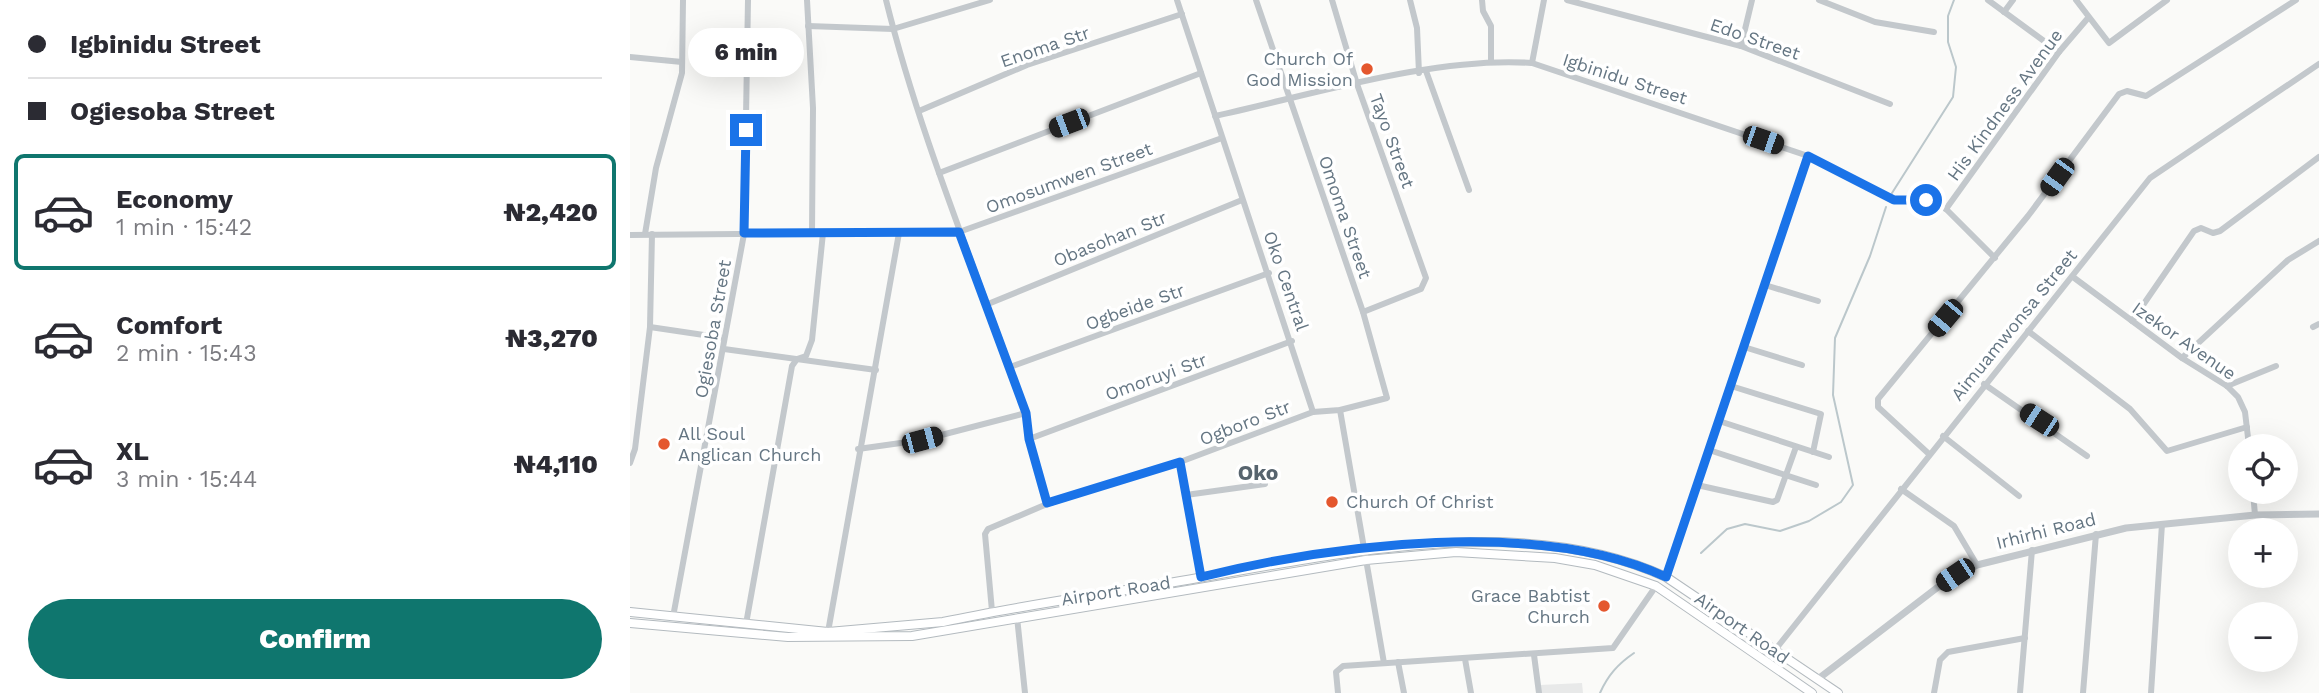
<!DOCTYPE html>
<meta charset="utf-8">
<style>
body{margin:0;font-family:"Work Sans",sans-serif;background:#f7f7f7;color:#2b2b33;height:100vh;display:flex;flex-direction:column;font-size:26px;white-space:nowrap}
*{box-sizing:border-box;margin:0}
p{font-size:23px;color:#7c7c81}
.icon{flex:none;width:38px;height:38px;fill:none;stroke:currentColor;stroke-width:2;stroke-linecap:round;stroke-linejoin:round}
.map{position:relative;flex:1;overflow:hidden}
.sheet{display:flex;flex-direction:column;background:#fff;width:630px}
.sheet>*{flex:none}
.hud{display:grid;align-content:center;height:154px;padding:0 28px;background:#fff}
.fabs{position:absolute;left:1598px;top:434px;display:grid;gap:14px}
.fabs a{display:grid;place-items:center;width:70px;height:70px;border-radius:50%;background:#fff;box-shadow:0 7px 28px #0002;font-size:35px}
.end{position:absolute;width:32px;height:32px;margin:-16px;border:9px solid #1a73e8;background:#fff;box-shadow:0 0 0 4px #fff}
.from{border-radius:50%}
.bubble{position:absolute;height:49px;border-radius:24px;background:#fff;box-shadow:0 7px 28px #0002;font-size:23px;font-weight:800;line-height:49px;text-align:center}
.car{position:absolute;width:21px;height:42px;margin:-21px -10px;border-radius:9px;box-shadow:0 0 5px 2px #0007;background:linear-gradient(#222 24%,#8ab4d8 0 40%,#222 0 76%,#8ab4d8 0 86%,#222 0)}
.hud b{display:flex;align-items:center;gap:24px;height:66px;font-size:26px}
.hud b+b{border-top:2px solid #e1e1e2}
.hud i{width:18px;height:18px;background:#2b2b33}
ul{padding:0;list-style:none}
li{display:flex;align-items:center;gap:21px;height:116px;margin:0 14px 10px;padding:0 14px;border:4px solid transparent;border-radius:10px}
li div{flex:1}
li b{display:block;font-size:26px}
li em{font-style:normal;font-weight:800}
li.active{border-color:#0f766e}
li>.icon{width:63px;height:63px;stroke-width:1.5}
.cta{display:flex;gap:14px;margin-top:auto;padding:14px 28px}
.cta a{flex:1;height:80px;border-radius:42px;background:#0f766e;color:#fff;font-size:28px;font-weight:800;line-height:80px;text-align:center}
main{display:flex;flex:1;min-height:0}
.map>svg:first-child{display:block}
.built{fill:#e8e9e9}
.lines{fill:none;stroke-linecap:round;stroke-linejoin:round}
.stream{stroke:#bbc7cb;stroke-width:2}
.secondary-casing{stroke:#b3babf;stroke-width:10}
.minor{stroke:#c3c8cc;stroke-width:6}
.tertiary{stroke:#c3c8cc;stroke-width:7}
.secondary{stroke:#fff;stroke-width:8}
.route{stroke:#1a73e8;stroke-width:9}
.poi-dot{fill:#e4572e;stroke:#fff;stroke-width:2.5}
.labels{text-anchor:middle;stroke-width:7;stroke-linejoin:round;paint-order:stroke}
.street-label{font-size:18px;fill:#657683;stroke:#fff}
.poi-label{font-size:18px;fill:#657683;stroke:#fff;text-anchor:end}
.quarter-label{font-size:21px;font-weight:bold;fill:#57646e;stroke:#fff}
</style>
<main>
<section class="sheet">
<div class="hud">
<b><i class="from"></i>Igbinidu Street</b>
<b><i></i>Ogiesoba Street</b>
</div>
<ul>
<li class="active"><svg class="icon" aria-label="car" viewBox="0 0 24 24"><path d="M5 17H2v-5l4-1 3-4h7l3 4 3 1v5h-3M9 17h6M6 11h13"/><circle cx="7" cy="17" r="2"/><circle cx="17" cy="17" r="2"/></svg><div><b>Economy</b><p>1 min · 15:42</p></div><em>₦2,420</em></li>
<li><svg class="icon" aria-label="car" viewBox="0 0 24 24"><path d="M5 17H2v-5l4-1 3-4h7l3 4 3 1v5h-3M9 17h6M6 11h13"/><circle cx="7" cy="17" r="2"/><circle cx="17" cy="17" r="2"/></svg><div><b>Comfort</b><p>2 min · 15:43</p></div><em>₦3,270</em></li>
<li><svg class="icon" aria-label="car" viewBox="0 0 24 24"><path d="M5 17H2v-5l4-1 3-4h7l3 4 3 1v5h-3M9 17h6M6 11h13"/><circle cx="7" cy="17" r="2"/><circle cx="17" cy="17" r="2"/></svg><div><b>XL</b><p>3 min · 15:44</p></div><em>₦4,110</em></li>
</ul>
<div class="cta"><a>Confirm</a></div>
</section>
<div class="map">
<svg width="1689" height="693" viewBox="0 0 1689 693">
<rect width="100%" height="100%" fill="#fafaf8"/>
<polygon class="built" points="952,683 953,693 911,693 910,685"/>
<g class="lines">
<g class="stream">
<polyline points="1262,193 1323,97 1326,67 1318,42 1318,16 1324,0"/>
<polyline points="1071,553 1097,529 1115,524 1150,531 1179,521 1211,502 1223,485 1203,395 1205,338 1240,256 1256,207"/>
<path d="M970,693C978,675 988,664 1004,653"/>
</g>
<defs>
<g id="secondary">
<path d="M0,612L198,632L313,622C397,604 483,593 568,578C713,553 897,512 1036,577L1208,693"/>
<polyline points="0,623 158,637 282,636 736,560 826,552 925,558 965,565 1026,586 1182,693"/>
</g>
</defs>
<use href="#secondary" class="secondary-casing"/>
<g class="minor">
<polyline points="177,0 183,108 182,232"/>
<path d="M256,0C291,141 349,276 396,413L399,439L417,504"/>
<polyline points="547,0 683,412"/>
<polyline points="702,0 727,84 796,278 791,289 733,312"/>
<polyline points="780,0 787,28 789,73"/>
<polyline points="852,0 853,11 861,26 861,60"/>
<polyline points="937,0 1111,46 1260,104"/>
<polyline points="1189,0 1245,22 1304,32"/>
<polyline points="1358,0 1429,52"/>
<polyline points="1446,0 1479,43 1537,0"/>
<polyline points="1374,12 1383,0"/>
<polyline points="178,26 263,29 360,0"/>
<polyline points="1111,46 1122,0"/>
<polyline points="0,57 52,62"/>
<polyline points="902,63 914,0"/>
<polyline points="796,71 839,190"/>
<polyline points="289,111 397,65 552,14"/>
<path d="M585,116C681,95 806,56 902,63L1178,156L1264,200H1296L1316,209L1365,258"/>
<polyline points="309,173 571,73"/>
<polyline points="1316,209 1429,52 1458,18"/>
<polyline points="15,234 26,168 52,73 53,0"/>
<polyline points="0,235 329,232 592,138"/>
<polyline points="1443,277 1552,358 1597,386 1608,397 1615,412 1619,446"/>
<polyline points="1135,285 1188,301"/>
<polyline points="358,304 612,200"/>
<polyline points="1502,321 1564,231 1571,228 1583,233 1590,231 1689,157"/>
<polyline points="20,327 94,338"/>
<polyline points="1683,327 1689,324"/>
<polyline points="1398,331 1500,409 1537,451 1617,427"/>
<polyline points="1114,347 1172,365"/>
<polyline points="94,349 246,370"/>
<polyline points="1552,358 1658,260 1689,241"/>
<polyline points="380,367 639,273"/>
<polyline points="1354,384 1457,456"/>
<polyline points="1101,386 1191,414 1183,452"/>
<polyline points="1597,386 1646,366"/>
<polyline points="710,410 754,663"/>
<polyline points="1089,421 1199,457"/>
<polyline points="1313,436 1389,496"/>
<polyline points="399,439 662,341"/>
<polyline points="228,449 292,440 396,413"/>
<polyline points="1079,450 1186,485"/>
<polyline points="1299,454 1248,407 1248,399 1398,216 1489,94 1497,91 1516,96 1666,0"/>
<polyline points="550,462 571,577"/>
<polyline points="0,463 5,449 20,327 22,234"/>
<polyline points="1067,485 1143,502 1147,500 1166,447"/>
<polyline points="1271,489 1324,526 1347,565"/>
<polyline points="1623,492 1625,515"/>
<polyline points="556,495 635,484"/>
<polyline points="1036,577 1178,156"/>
<polyline points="362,611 355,534 358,529 417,504 550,462 683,412 710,410 757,398 733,312 626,0"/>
<polyline points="43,617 114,234 118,0"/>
<polyline points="387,617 395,693"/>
<polyline points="116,624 162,366 167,359 176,356 182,340 193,233"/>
<polyline points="198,632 269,233"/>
<polyline points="1145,650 1520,178 1689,64"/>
<polyline points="904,655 909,693"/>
<polyline points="835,659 841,693"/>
<polyline points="768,662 774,693"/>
<polyline points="708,693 706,672 713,666 983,648 1026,586"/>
<polyline points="1304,693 1310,660 1318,652 1395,638"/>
<polyline points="1390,693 1402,550"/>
<polyline points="1453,693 1466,534"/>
<polyline points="1521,693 1532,524"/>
</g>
<polyline class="tertiary" points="1188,679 1308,587 1347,565 1496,528 1625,515 1689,514"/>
<use href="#secondary" class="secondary"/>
</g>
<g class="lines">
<path class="route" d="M116,130L114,233L329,232L396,413L399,439L417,503L550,462L571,577C705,544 909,518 1036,577L1178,156L1264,200H1296"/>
</g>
<g class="poi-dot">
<circle cx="737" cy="69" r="7"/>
<circle cx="34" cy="444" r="7"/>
<circle cx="702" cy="502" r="7"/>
<circle cx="974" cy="606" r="7"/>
</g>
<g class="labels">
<g class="street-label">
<text transform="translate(1125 39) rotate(19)" y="6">Edo Street</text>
<text transform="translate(415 47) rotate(-19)" y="6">Enoma Str</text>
<text transform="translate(995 79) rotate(18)" y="6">Igbinidu Street</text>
<text transform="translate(1375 105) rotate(-54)" y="6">His Kindness Avenue</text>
<text transform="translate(762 141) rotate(70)" y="6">Tayo Street</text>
<text transform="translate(439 178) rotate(-20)" y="6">Omosumwen Street</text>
<text transform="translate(715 217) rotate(71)" y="6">Omoma Street</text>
<text transform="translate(480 239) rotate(-22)" y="6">Obasohan Str</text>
<text transform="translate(656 281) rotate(71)" y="6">Oko Central</text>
<text transform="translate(505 307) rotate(-20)" y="6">Ogbeide Str</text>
<text transform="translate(1384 325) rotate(-51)" y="6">Aimuamwonsa Street</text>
<text transform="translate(83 329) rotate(-80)" y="6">Ogiesoba Street</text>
<text transform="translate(1554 341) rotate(35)" y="6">Izekor Avenue</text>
<text transform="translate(526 377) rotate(-20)" y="6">Omoruyi Str</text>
<text transform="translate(615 423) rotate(-21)" y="6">Ogboro Str</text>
<text transform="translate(1416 531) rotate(-14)" y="6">Irhirhi Road</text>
<text transform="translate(486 591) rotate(-9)" y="6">Airport Road</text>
<text transform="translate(1112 628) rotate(35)" y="6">Airport Road</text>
</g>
<g class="poi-label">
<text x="723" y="65">Church Of<tspan x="723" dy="21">God Mission</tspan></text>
<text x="48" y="440" text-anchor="start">All Soul<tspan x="48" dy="21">Anglican Church</tspan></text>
<text x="716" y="508" text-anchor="start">Church Of Christ</text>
<text x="960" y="602">Grace Babtist<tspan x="960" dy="21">Church</tspan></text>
</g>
<g class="quarter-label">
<text x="628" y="480">Oko</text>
</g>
</g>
</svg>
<div class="fabs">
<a><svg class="icon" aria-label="locate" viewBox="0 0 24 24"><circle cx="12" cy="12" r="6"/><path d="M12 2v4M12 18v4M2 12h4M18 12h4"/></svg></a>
<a>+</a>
<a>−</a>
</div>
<i class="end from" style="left:1296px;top:200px"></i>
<i class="end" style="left:116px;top:130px"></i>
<div class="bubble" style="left:58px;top:28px;width:116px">6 min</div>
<i class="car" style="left:439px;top:123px;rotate:249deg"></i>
<i class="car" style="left:1133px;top:140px;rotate:109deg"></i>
<i class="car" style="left:1427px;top:177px;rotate:216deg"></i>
<i class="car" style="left:1315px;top:318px;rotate:220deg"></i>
<i class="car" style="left:1409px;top:420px;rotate:303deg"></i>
<i class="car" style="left:292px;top:440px;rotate:75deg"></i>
<i class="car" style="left:1325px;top:575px;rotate:236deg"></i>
</div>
</main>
